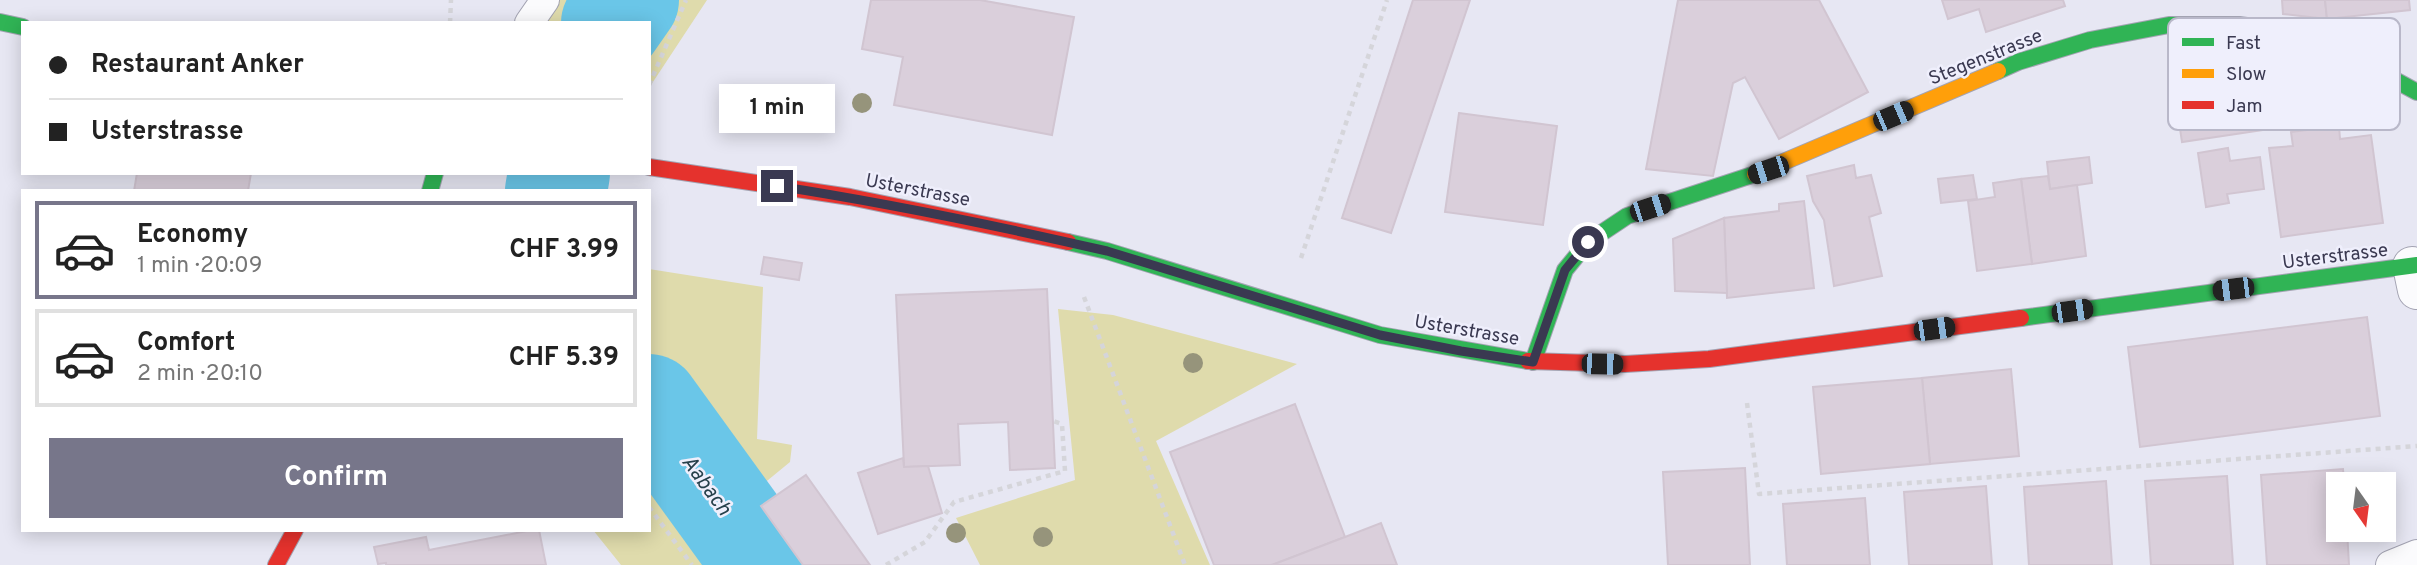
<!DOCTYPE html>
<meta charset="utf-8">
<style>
body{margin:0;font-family:Overpass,sans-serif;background:#f6f6f6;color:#222;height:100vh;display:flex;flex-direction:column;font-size:26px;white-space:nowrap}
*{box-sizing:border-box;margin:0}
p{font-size:23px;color:#767676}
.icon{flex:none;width:38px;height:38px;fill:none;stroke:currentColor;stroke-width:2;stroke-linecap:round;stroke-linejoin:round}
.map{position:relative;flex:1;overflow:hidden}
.details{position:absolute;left:21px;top:189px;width:630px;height:343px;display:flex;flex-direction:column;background:#fff;border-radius:0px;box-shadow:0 4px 18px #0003}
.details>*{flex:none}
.hud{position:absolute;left:21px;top:21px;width:630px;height:154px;border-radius:0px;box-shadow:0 4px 18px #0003;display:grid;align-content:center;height:154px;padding:0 28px;background:#fff}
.needle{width:46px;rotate:166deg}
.tools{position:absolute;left:2326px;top:472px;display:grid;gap:14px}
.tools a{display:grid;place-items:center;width:70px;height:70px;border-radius:0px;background:#fff;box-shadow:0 4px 18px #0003;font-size:35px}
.end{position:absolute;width:32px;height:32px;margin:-16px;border:9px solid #3a3951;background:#fff;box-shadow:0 0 0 4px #fff}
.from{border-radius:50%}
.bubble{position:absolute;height:49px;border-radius:0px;background:#fff;box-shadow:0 4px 18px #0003;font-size:23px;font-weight:700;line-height:49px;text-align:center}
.car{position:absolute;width:21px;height:42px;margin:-21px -10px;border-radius:9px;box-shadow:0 0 5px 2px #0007;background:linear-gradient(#222 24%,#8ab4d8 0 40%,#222 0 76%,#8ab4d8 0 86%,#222 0)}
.hud b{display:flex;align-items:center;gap:24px;height:66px;font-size:26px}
.hud b+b{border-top:2px solid #e0e0e0}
.hud i{width:18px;height:18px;background:#222}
ul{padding:12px 0 0;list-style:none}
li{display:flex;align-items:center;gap:21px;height:98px;margin:0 14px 10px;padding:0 14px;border:4px solid #e0e0e0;border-radius:0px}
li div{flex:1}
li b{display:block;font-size:26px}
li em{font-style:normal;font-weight:700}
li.current{border-color:#77768a}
li>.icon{width:63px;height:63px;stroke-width:1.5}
.cta{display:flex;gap:14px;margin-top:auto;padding:14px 28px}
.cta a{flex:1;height:80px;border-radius:0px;background:#77768a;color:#fff;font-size:28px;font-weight:700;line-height:80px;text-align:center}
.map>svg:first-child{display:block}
.green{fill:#dfdbac}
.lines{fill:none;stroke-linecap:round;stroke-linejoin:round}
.river{stroke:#6ac6e8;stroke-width:102}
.building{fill:#dacfdb;stroke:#d1c5d1;stroke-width:2}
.lane-casing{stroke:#a3a3b2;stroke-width:30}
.street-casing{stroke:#a3a3b2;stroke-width:40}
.fast-casing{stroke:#a3a3b2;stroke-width:18}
.slow-casing{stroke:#a3a3b2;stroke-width:18}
.jam-casing{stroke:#a3a3b2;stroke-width:18}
.path{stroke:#d5d5da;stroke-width:4.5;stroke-dasharray:5 5;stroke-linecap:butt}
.lane{stroke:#fbfbfd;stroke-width:28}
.street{stroke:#fbfbfd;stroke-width:38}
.fast{stroke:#30b455;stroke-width:16}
.slow{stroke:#ff9f0a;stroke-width:16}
.jam{stroke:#e5322d;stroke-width:16}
.tree{fill:#96947b}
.route{stroke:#3a3951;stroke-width:9}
.labels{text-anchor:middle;stroke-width:5;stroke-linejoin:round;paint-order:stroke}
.street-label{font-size:19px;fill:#3a3951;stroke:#efeffc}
.water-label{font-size:21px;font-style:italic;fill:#26404b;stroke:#efeffc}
.key{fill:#efeffc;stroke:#b9b8c9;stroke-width:2}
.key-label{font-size:19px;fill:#3a3951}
</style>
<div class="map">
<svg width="2417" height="565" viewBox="0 0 2417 565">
<rect width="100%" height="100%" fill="#e7e7f3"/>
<g class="green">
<polygon points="545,0 707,0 649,88 649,23 529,23"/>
<polygon points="649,269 763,287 757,439 792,445 790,462 751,494 803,565 621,565 593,530 649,530"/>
<polygon points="1058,309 1113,315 1297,364 1156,441 1210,565 980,565 956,518 1075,480"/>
</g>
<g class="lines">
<g class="river">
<polyline points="612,23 628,0"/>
<polyline points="556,191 559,173"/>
<polyline points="649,405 765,565"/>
</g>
</g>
<g class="building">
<polygon points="871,0 980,0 1074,17 1052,135 894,105 903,57 862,49"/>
<polygon points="1413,0 1470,0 1391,233 1342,218"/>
<polygon points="1678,0 1819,0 1868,92 1779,139 1745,77 1733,83 1713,176 1646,169"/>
<polygon points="1942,0 2063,0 2065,6 1986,32 1979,9 1948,19"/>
<polygon points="2282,0 2325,0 2327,19 2283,14"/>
<polygon points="2325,0 2409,0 2410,10 2327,19"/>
<polygon points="2253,64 2281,65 2289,126 2182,142 2172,75"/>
<polygon points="796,102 833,108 831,123 793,118"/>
<polygon points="1459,113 1557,126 1543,225 1445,212"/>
<polygon points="2339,126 2340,139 2371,135 2383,223 2281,237 2269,148 2293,146 2291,132"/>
<polygon points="2228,148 2230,161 2260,157 2264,189 2227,194 2229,203 2206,207 2198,153"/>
<polygon points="2089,157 2092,183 2050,189 2047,162"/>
<polygon points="1854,165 1856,178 1871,175 1881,213 1869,217 1882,276 1834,286 1824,220 1813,201 1807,176"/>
<polygon points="137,173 251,173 248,191 134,191"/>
<polygon points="1973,175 1977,199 1941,203 1938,179"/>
<polygon points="2048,176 2050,189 2077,185 2086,256 2032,264 2021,179"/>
<polygon points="2021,179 2032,264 1977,271 1968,201 1995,197 1993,183"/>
<polygon points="1804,201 1814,288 1727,298 1724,218 1779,211 1779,204"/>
<polygon points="1724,218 1727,293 1675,291 1673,239"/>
<polygon points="764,257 802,263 799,280 761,274"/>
<polygon points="1047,289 1055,468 1010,470 1008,422 958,424 960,465 904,467 896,295"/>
<polygon points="2367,317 2380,416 2140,447 2128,347"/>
<polygon points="2011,369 2019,456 1930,464 1922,378"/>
<polygon points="1922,378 1930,464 1821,474 1813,387"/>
<polygon points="1295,404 1345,537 1272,565 1214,565 1170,452"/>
<polygon points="903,458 904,467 928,466 942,513 878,534 858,473"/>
<polygon points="1745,468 1750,565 1668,565 1663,472"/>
<polygon points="2343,469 2344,485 2338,485 2338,530 2347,530 2349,565 2267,565 2261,475"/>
<polygon points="806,475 870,565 803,565 761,506"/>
<polygon points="2227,476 2233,565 2151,565 2145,481"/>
<polygon points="2106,481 2112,565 2029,565 2024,487"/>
<polygon points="1986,486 1992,565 1909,565 1904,492"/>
<polygon points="1865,498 1870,565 1787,565 1783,504"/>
<polygon points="1381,523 1397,565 1272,565 1345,537"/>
<polygon points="532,530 539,530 546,565 386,565 386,563 378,564 374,547 426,537 429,550"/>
</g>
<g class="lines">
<defs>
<g id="lane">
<polyline points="529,23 545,0"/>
<polyline points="2390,565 2417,554"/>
</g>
<polyline id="street" points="2412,266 2417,290"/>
<g id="fast">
<polyline points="0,22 23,27"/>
<polyline points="1998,71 2018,62 2090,40 2169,25 2239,25 2310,34 2417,92"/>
<polyline points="430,191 435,173"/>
<polyline points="1068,242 1107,251 1380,335 1528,361"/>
<polyline points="2021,318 2417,265"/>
<polyline points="1533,362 1565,270 1588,242 1627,216 1755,174"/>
</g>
<polyline id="slow" points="1755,174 1998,71"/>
<g id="jam">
<polyline points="649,167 850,197 1068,242"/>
<polyline points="1528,361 1625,364 1709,359 2021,318"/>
<polyline points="276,565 295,530"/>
</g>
</defs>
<use href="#lane" class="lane-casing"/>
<use href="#street" class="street-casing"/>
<use href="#fast" class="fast-casing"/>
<use href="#slow" class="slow-casing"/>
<use href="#jam" class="jam-casing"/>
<g class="path">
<polyline points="450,23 451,0"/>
<polyline points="649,85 686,0"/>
<polyline points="1301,258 1387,0"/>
<polyline points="1084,297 1185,565"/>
<polyline points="1747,403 1759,494 2417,446"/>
<polyline points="649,507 692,565"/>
<polyline points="886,565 925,542 954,502 1065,471 1062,424 1053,421"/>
</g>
<use href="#lane" class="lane"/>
<use href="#street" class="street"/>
<use href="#fast" class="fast"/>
<use href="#slow" class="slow"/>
<use href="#jam" class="jam"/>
</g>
<g class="tree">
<circle cx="862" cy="103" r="10"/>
<circle cx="1193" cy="363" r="10"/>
<circle cx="956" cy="533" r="10"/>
<circle cx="1043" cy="537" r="10"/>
</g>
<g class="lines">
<path class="route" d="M777,186C888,203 998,226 1107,251L1380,335L1461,351L1533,362L1565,270L1588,242"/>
</g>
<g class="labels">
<g class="street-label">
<text transform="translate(1985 56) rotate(-22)" y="7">Stegenstrasse</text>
<text transform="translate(918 189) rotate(11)" y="7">Usterstrasse</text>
<text transform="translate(2335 255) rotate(-7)" y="7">Usterstrasse</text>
<text transform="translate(1467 329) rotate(10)" y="7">Usterstrasse</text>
</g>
<g class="water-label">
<text transform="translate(707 485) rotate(54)" y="7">Aabach</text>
</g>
</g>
<rect x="2168" y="18" width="232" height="112" rx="10" class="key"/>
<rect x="2182" y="38" width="32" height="8" fill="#30b455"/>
<rect x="2182" y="69" width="32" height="9" fill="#ff9f0a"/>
<rect x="2182" y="101" width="32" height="8" fill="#e5322d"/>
<g class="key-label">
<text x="2226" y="49">Fast</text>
<text x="2226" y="80">Slow</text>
<text x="2226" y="112">Jam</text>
</g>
</svg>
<div class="tools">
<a><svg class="needle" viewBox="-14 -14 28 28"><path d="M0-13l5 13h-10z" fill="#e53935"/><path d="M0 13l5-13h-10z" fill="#767676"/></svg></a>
</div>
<i class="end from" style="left:1588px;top:242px"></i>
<i class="end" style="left:777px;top:186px"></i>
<div class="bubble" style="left:719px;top:84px;width:116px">1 min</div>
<i class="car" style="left:1893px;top:116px;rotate:67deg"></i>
<i class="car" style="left:1768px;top:170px;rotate:252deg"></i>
<i class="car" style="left:1650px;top:208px;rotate:72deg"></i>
<i class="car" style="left:2233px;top:289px;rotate:263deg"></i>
<i class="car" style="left:2072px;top:311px;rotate:82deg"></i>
<i class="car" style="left:1934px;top:329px;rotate:82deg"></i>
<i class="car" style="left:1602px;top:364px;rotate:91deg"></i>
<div class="hud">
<b><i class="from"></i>Restaurant Anker</b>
<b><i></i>Usterstrasse</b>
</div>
<section class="details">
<ul>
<li class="current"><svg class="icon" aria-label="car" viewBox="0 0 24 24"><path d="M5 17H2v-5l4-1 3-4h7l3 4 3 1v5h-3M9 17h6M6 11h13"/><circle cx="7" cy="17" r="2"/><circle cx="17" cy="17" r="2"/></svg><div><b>Economy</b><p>1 min · 20:09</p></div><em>CHF 3.99</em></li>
<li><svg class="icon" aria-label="car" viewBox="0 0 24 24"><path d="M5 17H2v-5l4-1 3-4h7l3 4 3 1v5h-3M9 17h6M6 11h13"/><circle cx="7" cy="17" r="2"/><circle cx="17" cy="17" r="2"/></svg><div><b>Comfort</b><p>2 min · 20:10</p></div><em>CHF 5.39</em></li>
</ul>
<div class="cta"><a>Confirm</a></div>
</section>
</div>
